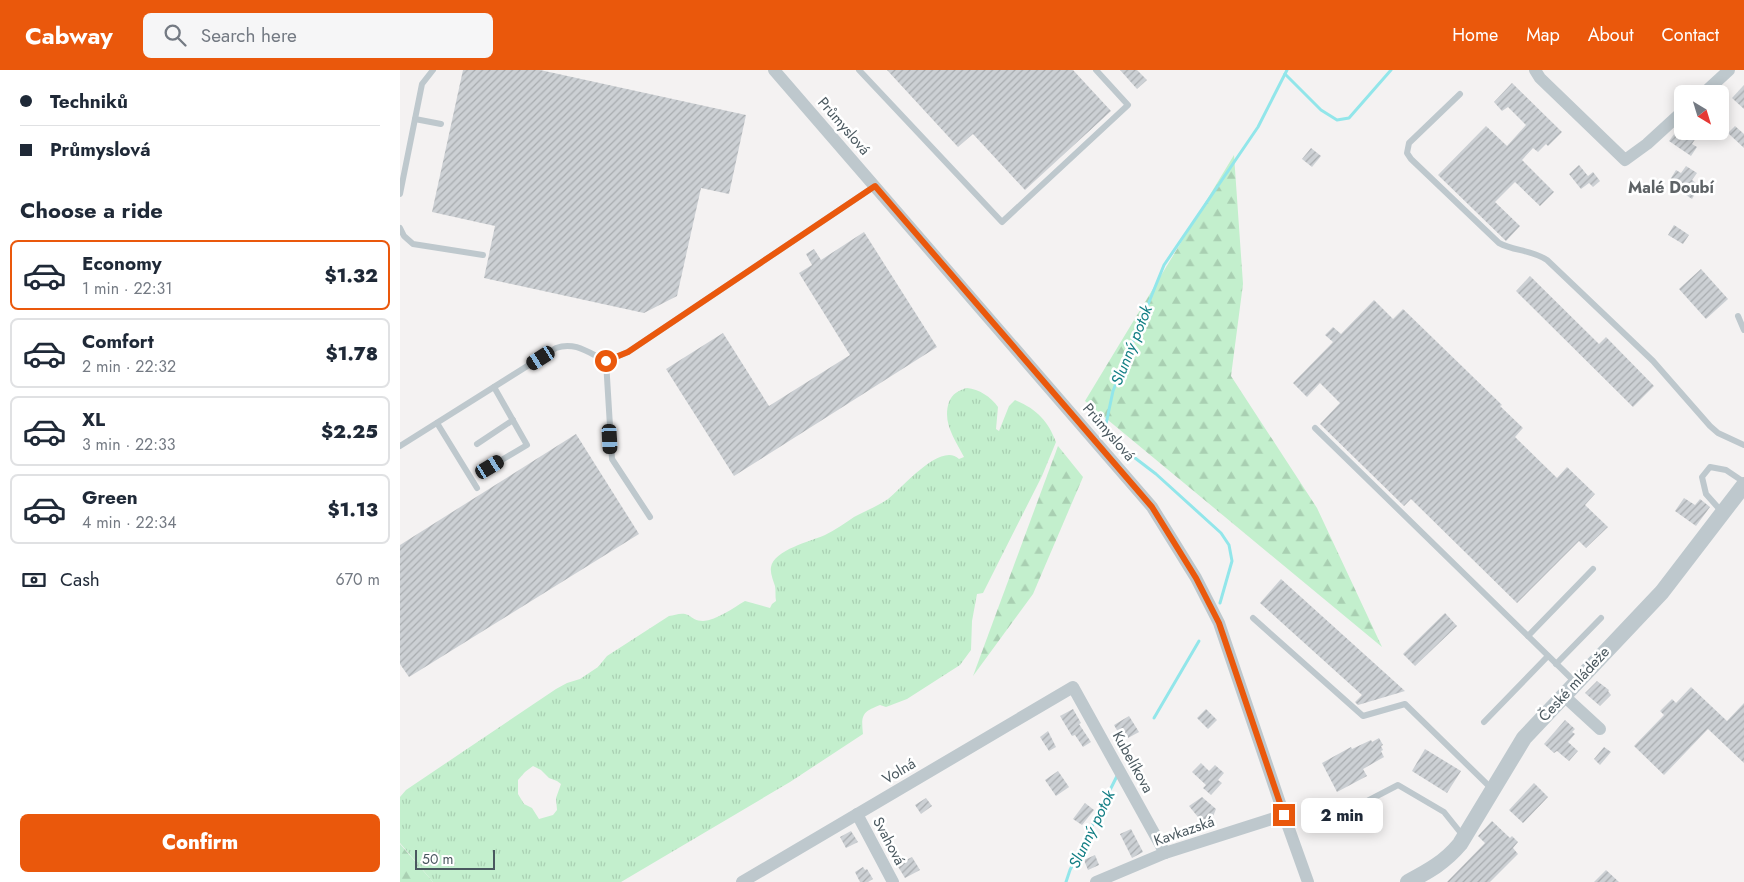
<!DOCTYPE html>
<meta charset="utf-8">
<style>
body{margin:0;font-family:Jost,sans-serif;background:#f6f6f7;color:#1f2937;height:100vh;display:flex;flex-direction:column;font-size:19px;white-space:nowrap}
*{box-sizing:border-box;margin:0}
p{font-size:16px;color:#747a83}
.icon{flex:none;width:28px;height:28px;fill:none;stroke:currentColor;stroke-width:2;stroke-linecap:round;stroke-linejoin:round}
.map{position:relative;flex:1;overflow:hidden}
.side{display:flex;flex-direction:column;background:#fff;width:400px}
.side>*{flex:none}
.hud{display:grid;align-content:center;height:110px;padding:0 20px;background:#fff}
.needle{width:32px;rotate:142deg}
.tools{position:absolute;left:1274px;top:15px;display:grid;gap:10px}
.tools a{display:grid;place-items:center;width:55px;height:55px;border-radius:8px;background:#fff;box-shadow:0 2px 12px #0003;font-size:25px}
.scale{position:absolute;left:15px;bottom:12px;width:80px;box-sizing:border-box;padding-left:5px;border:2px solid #4a585f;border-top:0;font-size:14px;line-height:18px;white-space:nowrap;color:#4a585f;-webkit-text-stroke:4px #fff;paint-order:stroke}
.end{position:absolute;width:22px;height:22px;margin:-11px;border:6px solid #ea580c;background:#fff;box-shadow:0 0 0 2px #fff}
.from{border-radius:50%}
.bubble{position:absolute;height:35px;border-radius:8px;background:#fff;box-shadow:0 2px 12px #0003;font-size:16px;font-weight:800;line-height:35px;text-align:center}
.car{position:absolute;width:15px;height:30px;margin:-15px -8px;border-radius:6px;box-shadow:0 0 4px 1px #0007;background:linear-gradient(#222 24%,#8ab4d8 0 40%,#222 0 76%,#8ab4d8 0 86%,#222 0)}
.hud b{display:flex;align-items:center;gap:18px;height:48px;font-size:19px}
.hud b+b{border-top:1px solid #e0e1e3}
.hud i{width:12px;height:12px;background:#1f2937}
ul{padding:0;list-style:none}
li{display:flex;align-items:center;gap:15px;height:70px;margin:0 10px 8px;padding:0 10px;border:2px solid #e0e1e3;border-radius:8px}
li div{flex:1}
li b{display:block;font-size:19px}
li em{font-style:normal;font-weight:800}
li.current{border-color:#ea580c}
li>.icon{width:45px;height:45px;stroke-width:1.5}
h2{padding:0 20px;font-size:22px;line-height:60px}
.pay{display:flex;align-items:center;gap:12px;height:55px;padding:0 20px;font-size:19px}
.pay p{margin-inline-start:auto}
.button{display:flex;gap:10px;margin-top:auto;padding:10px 20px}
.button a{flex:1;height:58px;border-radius:8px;background:#ea580c;color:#fff;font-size:20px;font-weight:800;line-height:58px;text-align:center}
header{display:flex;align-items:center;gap:30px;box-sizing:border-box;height:70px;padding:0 25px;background:#ea580c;color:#fff}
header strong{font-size:24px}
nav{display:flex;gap:28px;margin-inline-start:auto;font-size:18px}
.search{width:350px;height:45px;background:#f6f6f7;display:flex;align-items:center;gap:12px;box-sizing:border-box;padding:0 18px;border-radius:8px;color:#747a83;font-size:19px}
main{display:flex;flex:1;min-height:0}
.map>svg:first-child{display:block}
.grass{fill:url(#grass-tufts);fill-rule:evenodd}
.forest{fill:url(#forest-firs)}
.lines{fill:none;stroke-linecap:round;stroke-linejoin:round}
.stream{stroke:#92e6ea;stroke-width:3}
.building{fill:url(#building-hatch)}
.service{stroke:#bec8cd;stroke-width:6}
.minor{stroke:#bec8cd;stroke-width:12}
.tertiary{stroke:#bec8cd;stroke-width:16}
.route{stroke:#ea580c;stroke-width:6}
.labels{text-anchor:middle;stroke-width:5;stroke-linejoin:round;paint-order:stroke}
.street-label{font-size:15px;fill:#4a585f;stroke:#fff}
.neighbourhood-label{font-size:16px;font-weight:bold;fill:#5e6366;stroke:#fff}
.water-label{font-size:16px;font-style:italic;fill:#127e84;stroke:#fff}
</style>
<header>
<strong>Cabway</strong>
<div class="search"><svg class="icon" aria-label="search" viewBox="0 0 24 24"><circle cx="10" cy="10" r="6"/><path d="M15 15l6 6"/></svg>Search here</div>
<nav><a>Home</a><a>Map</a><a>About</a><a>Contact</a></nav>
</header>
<main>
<section class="side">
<div class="hud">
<b><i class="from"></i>Techniků</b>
<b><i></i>Průmyslová</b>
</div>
<h2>Choose a ride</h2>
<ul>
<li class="current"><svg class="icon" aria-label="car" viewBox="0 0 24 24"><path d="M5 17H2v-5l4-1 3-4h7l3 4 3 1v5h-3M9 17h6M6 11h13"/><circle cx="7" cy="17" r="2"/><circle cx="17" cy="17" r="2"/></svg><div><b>Economy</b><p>1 min · 22:31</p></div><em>$1.32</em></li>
<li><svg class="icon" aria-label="car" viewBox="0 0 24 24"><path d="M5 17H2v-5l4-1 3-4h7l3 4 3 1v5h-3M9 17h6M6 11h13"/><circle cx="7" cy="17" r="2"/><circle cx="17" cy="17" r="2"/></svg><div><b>Comfort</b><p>2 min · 22:32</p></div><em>$1.78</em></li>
<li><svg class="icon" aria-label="car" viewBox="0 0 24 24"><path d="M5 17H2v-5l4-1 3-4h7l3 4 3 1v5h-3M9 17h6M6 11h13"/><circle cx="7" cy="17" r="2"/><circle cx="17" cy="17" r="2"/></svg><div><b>XL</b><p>3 min · 22:33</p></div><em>$2.25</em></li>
<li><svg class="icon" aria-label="car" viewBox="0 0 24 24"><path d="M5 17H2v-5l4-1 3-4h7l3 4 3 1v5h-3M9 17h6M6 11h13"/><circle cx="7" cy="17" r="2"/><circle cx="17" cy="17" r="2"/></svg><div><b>Green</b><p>4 min · 22:34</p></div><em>$1.13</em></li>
</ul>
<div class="pay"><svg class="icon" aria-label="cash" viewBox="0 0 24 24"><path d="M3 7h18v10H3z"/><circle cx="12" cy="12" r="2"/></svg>Cash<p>670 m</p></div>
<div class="button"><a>Confirm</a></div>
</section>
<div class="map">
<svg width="1344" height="812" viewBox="0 0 1344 812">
<defs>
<pattern id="grass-tufts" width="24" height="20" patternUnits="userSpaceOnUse" patternTransform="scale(1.25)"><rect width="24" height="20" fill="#c3efcd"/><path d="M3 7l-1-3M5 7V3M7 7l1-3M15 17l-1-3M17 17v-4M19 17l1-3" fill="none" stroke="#a9cfb2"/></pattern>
<pattern id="forest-firs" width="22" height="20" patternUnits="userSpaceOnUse" patternTransform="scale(1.25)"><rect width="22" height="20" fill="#c3efcd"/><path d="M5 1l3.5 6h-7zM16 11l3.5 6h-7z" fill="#a9cfb2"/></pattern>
<pattern id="building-hatch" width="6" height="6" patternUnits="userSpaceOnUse" patternTransform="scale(1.25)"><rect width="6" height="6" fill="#ccd0d4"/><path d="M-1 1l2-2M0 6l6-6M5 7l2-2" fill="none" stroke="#a8acaf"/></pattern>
</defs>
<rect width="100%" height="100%" fill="#f4f2f2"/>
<path class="grass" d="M567,318C579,319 591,327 598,337L596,359L599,361L609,336L615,330C637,339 648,351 656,372L642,406L583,523L577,524L572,551L571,580L560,595L507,629L486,637L480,635C462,642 461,645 463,664L390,712L221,812H33L0,773V727L6,720L156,619L167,613L180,609L198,597L207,586L269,546C275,545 282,542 288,545C293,548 296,551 303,551C317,550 333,538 345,531L370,538L372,534L376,531C375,526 376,521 375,516C373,510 370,503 371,497C374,480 411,471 425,465C435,460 445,453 454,447C465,441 478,436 488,429C502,418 541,371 559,389L564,387C555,369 542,353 549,332C552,324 559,320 567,318ZM133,696L141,700L149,708L157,711L161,714L156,728L157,740L153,745L139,749L132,738L124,734L118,724V710L125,702Z"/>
<g class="forest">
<polygon points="834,85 843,214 831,306 917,438 982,577 685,331"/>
<polygon points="658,376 683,407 633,524 573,606"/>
<polygon points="0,774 33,812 0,812"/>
</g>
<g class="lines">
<g class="stream">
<polyline points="885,4 921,40 937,50 949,48 991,0"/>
<polyline points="820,533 832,491 829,475 821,463 756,404 718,375 706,354 713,321 764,195 858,57 887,0"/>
<polyline points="754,648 799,571"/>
<polyline points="666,812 670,800 717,706"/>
</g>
</g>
<g class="building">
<polygon points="63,0 140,0 346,45 329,124 301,118 277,226 244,243 84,208 95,156 32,142"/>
<polygon points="487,0 673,0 711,41 625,120 573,64 558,77"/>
<polygon points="720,0 737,0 747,10 737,19"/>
<polygon points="1112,13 1162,62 1148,76 1146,74 1138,82 1133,78 1122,90 1154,122 1140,136 1115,112 1095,132 1120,156 1106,171 1038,105 1086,56 1107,76 1126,55 1108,37 1102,41 1094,32"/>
<polygon points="1344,15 1344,39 1332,28"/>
<polygon points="1335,56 1344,64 1344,78 1328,63"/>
<polygon points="1288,61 1292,61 1298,65 1292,74 1297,77 1291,86 1269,71 1275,63 1284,68"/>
<polygon points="911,78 921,86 912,97 902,89"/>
<polygon points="1179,95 1188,106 1193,102 1200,111 1193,117 1189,113 1181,119 1169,104"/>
<polygon points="1286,96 1297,103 1292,110 1300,116 1292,129 1280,121 1278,124 1272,120 1273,117 1268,113 1276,100 1281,103"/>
<polygon points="1274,155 1289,165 1283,174 1268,165"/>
<polygon points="464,162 537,277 334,406 266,299 323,263 369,336 450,285 399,203 412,195 406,184 414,179 421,190"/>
<polygon points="1301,199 1328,229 1306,249 1279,219"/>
<polygon points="1130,206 1199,274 1206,267 1254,316 1233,337 1116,221"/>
<polygon points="974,230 993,249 1003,239 1102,335 1100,336 1123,358 1115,367 1157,408 1167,397 1195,424 1185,435 1208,457 1186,478 1179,471 1117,533 1011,429 1004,436 920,354 940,333 920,313 907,327 893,313 933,272 925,265 933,257 941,264"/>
<polygon points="176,364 239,464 9,607 0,594 0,475"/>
<polygon points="1284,428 1295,435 1300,429 1310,437 1296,456 1275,441"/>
<polygon points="881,509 1005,621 958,635 955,632 962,625 860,533"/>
<polygon points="1045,543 1057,556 1015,596 1003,584"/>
<polygon points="1197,611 1209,620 1208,621 1211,625 1200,636 1185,623"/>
<polygon points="1291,617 1327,651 1344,633 1344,693 1308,659 1264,705 1234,676 1264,645 1260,641 1272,629 1276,633"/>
<polygon points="673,639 681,653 679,654 691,672 683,677 675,665 672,666 660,646"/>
<polygon points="806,639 817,650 808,659 797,648"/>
<polygon points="729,646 739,662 728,668 727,667 722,669 714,655"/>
<polygon points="1165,650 1175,659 1172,662 1175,664 1168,672 1178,681 1169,691 1157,681 1154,683 1144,674"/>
<polygon points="648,661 656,677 649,681 640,667"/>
<polygon points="979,668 983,675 981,676 983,680 981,681 984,687 963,699 967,706 937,722 922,693 951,677 952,679 971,670 972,672"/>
<polygon points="1204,677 1211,682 1200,695 1194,689"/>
<polygon points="1025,679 1061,701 1047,723 1012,701"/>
<polygon points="801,693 809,701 815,695 824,703 818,710 822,713 811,725 803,718 806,715 792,702"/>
<polygon points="658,701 669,717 656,726 645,710"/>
<polygon points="1134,713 1148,727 1123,753 1109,740"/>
<polygon points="802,727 816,739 812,749 802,752 789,736"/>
<polygon points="526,728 532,736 521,744 515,735"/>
<polygon points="685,733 694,740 682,755 673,749"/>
<polygon points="1092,751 1110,768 1112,766 1118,772 1113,778 1118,784 1090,812 1047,812 1085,773 1078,766"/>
<polygon points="731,759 743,782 732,788 720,764"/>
<polygon points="451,761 458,772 446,778 440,767"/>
<polygon points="695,785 699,795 688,800 684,790"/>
<polygon points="512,787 520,800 505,808 497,795"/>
<polygon points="463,797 465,800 467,799 473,809 468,812 460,812 455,802"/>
<polygon points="1206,800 1219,812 1194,812"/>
</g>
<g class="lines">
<g class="service">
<polyline points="459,0 602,152 728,35 696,0"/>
<path d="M1060,24L1009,73L1007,83L1011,89L1099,173C1114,181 1132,180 1147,190L1253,291L1310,356L1318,363L1344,375"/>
<polyline points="15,49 41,54"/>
<polyline points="0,124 22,14 33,0"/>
<polyline points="0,158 4,166 13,174 83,185"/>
<polyline points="1338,246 1344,260"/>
<polyline points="206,291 212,389 250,447"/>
<polyline points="37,353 77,418"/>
<polyline points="915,358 1175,612"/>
<polyline points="77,374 113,350"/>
<path d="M0,376L156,278C175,271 189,283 206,291L228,282L475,116"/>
<polyline points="90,397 127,375 94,317"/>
<polyline points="1322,442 1306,424 1302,407 1310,397 1326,400 1344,412"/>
<polyline points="853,548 963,646 1005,634 1091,718"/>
<polyline points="1128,566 1193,499"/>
<polyline points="1156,594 1201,548"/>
<polyline points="1084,652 1148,586"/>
<polyline points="950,740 998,715 1044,742 1064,767"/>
</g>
<g class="minor">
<polyline points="374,0 752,437 796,508 819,553 884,745 908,812"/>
<polyline points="1135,0 1140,8 1225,90 1247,74 1282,42"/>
<polyline points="1303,24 1329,0"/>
<polyline points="1163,625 1200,659"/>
<polyline points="457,744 493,812"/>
<polyline points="342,812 673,617 765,783"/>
<polyline points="696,812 765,783 884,745"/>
</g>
<path class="tertiary" d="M1008,812C1029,801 1045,792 1060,774L1124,668L1262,522L1344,415"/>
</g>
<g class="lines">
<polyline class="route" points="206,291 228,282 475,116 752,437 796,508 819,553 884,745"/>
</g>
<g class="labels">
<g class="street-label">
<text transform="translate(444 56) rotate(49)" y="5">Průmyslová</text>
<text transform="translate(709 362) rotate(49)" y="5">Průmyslová</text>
<text transform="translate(1174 614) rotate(-47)" y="5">České mládeže</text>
<text transform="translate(733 692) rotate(61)" y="5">Kubelíkova</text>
<text transform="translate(499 701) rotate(-31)" y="5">Volná</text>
<text transform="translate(784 761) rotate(-19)" y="5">Kavkazská</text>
<text transform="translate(489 771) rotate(62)" y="5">Svahová</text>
</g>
<g class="neighbourhood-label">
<text x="1271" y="123">Malé Doubí</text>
</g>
<g class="water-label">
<text transform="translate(731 275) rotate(-68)" y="6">Slunný potok</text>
<text transform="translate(691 759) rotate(-64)" y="6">Slunný potok</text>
</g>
</g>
</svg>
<div class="tools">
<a><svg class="needle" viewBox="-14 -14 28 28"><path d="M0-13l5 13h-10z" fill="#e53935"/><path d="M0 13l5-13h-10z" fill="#747a83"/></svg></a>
</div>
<div class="scale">50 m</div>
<i class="end from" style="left:206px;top:291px"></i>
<i class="end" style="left:884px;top:745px"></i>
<div class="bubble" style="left:901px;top:728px;width:82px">2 min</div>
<i class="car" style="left:141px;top:288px;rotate:237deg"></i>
<i class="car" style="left:210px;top:369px;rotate:177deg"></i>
<i class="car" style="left:90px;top:397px;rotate:59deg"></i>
</div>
</main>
